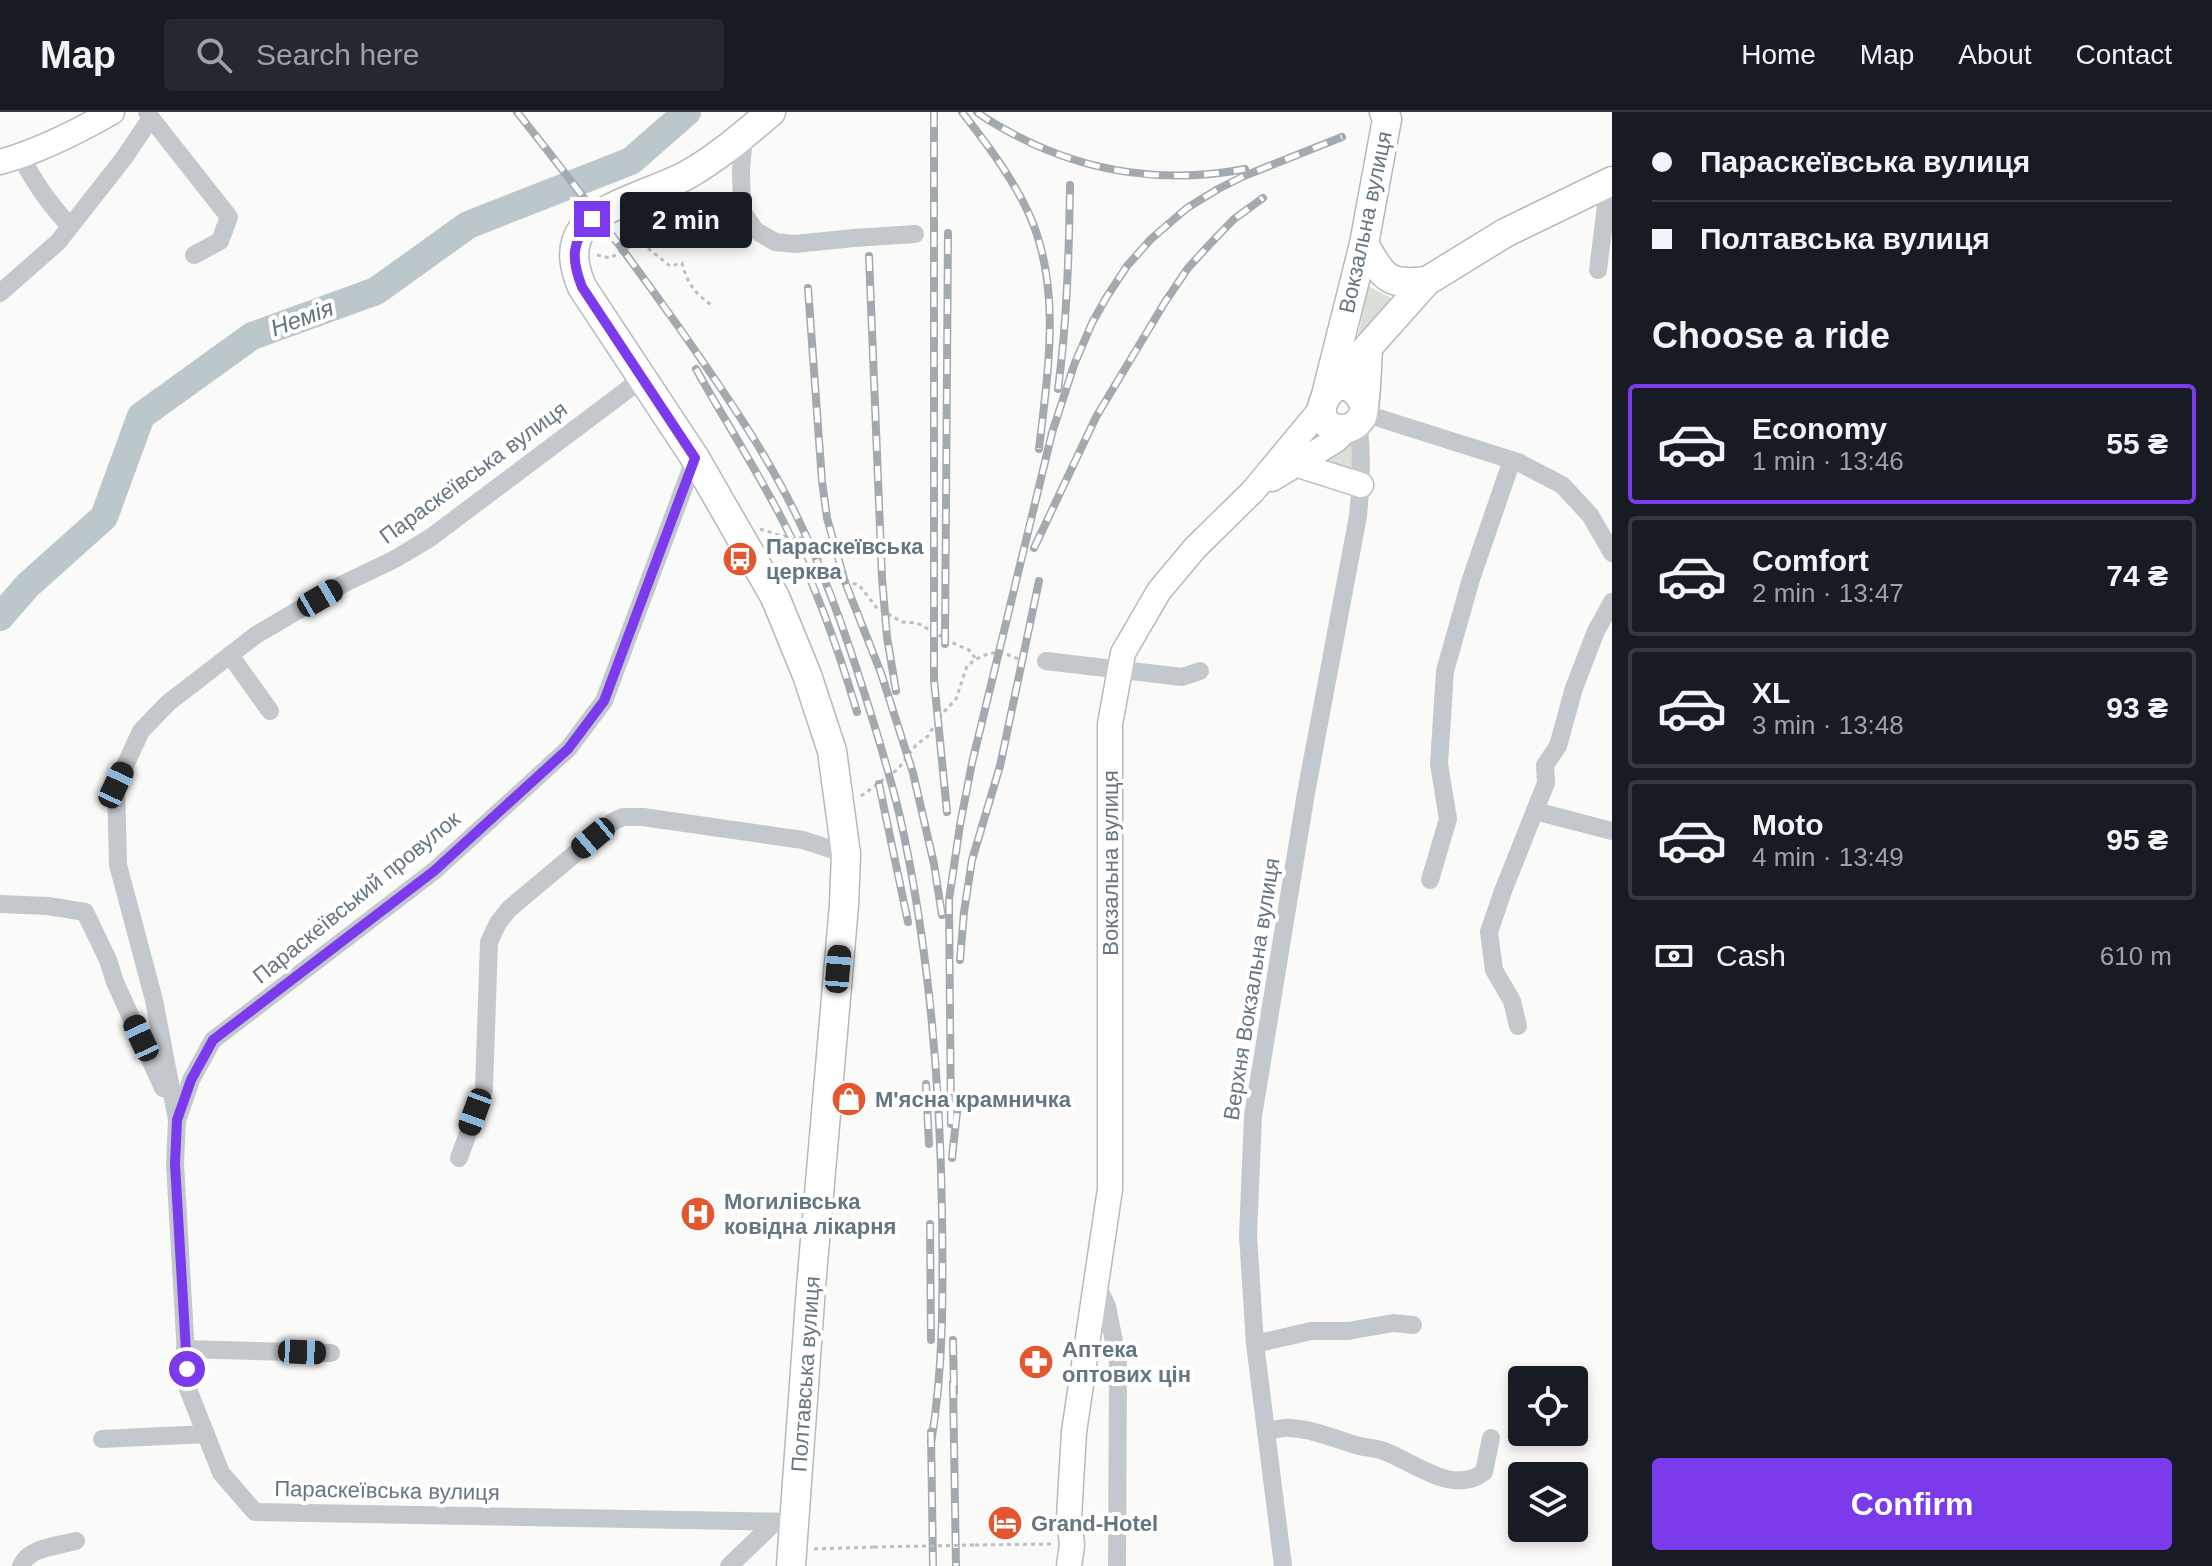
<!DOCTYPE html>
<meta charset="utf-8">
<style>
body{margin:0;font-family:Arial,sans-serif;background:#242831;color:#f1f3f6;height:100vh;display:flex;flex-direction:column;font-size:30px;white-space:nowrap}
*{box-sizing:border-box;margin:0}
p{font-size:26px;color:#9ea1a6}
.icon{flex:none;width:44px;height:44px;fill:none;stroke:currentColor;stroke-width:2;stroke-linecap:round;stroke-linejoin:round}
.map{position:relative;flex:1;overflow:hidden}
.sheet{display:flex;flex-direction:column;background:#171b24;width:600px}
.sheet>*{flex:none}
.guide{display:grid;align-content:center;height:176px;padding:0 40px;background:#171b24}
.tools{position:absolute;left:1508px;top:1254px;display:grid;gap:16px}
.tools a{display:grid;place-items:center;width:80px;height:80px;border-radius:8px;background:#171b24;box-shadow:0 4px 12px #0003;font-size:40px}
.end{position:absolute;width:36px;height:36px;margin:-18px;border:10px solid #7c3aed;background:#fff;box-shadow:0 0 0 4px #fff}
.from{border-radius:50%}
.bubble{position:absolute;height:56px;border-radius:8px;background:#171b24;box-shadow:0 4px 12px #0003;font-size:26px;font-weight:700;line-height:56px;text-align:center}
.car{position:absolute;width:24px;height:48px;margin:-24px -12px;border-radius:10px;box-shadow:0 0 6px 2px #0007;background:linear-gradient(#222 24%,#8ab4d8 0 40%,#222 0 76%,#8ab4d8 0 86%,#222 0)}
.guide b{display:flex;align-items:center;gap:28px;height:76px;font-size:30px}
.guide b+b{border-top:2px solid #363941}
.guide i{width:20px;height:20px;background:#f1f3f6}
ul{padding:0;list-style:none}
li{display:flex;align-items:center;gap:24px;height:120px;margin:0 16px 12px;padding:0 24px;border:4px solid #363941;border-radius:8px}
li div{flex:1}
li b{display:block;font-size:30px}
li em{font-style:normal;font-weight:700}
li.selected{border-color:#7c3aed}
li>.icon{width:72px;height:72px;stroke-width:1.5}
h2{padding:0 40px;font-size:36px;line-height:96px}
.pay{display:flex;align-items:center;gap:20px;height:88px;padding:0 40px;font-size:30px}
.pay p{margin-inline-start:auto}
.button{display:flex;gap:16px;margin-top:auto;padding:16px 40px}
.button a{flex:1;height:92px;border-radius:8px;background:#7c3aed;color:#fff;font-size:32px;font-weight:700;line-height:92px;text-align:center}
header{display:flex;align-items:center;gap:48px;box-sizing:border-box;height:112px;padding:0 40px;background:#171b24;border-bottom:2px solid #363941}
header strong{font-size:38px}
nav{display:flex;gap:44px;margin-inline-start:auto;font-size:28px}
.search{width:560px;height:72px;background:#242831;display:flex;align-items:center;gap:20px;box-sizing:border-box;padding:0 28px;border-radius:8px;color:#9ea1a6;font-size:30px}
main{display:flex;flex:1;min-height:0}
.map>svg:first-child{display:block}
.green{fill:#dadfd7}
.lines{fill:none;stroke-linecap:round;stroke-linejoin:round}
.river{stroke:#bbc7cb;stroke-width:28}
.major-casing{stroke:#b5babe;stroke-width:27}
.highway-casing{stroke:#b4b9bd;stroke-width:31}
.path{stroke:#bbbfc2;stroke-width:3;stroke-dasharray:4 4;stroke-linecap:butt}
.minor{stroke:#c3c8cc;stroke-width:18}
.major{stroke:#fff;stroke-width:24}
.highway{stroke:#fff;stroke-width:28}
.rail-casing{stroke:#a2aab0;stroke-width:8}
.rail{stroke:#fff;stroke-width:5;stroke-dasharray:15;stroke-linecap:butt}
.path-bridge{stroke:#bbbfc2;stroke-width:3;stroke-dasharray:4 4;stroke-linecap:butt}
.route{stroke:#7c3aed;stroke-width:10}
.labels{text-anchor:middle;stroke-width:8;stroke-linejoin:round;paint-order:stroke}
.street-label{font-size:22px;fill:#657683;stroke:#fff}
.poi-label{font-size:22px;font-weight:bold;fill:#657683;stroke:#fff;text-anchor:start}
.water-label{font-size:24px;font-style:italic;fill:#60757c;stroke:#fff}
</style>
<header>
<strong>Map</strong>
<div class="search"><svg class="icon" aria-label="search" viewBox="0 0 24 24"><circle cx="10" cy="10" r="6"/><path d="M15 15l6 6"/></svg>Search here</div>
<nav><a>Home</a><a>Map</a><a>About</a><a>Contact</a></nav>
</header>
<main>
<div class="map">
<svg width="1612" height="1454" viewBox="0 0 1612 1454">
<rect width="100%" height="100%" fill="#fafaf8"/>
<g class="green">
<polygon points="1368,174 1395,188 1355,240"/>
<polygon points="1349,328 1356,334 1352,361 1317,347"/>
</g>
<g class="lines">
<polyline class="river" points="0,505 28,473 104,405 141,304 252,224 376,179 468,113 631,49 687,0"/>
<defs>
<g id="major">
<path d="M0,50C40,39 77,20 112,0"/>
<polyline points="1295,352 1361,373"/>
<polyline points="1272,367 1336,328 1348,316"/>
<polyline points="1069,1454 1072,1433 1069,1405 1074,1320 1110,1077 1110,612 1123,541 1159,479 1195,436 1253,379 1321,297"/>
</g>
<g id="highway">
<path d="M771,0C745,22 717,46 687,63C660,78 599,94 583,116C569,135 574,156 582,175L695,346L775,485L807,563L832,639L846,742L844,793L811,1175L791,1454"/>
<path d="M1364,132C1383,165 1387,174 1427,169"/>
<polyline points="1342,274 1350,257 1369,234 1427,169 1505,121 1612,69"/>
<polyline points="1326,283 1364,132 1387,7 1384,0"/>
<path d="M1363,290C1338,242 1297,315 1342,317C1350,317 1358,312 1362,305C1366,296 1367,250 1368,237"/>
</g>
</defs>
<use href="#major" class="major-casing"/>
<use href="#highway" class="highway-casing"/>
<g class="path">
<path d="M597,143L610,146L635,132L645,134L670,154L682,151C687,171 695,182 713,194"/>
<polyline points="760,417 782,424 812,427 828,465 859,473 876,495 902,510 917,511 957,533 969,538 976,547"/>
<polyline points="861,684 898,657 916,633 928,624 940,604 956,587 967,554 976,547 990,541 1004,541 1018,547 1030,548"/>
<polyline points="975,1433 1053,1432"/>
<polyline points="814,1437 874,1435"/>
</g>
<g class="minor">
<polyline points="151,6 229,105 220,129 194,143"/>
<polyline points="744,23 741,58 742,99 755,118 775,130 795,132 854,126 915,122"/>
<path d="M21,44C34,71 50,93 70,114"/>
<polyline points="1598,158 1609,71"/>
<polyline points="0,181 58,130 124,46 151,6 147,0"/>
<polyline points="643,266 430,426 395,447 341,473 256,523 168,591 141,619 116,673 118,753 154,888 177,1008 175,1052 188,1277 221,1361 255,1400 796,1410"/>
<polyline points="1363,301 1518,350 1562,373 1590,403 1612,441"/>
<polyline points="230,543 270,599"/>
<polyline points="1046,549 1182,565 1200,559"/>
<polyline points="1535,699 1612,719"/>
<polyline points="1430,768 1448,707 1439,652 1445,559 1471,467 1512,348"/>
<polyline points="0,792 48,794 85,800 108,848 115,870 163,976"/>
<polyline points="1518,914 1512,889 1494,858 1489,820 1503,779 1546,671 1545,653 1558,634 1574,576 1596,519 1612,490"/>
<polyline points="178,1006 191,968 213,928 434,759 568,637 604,589 695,346"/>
<polyline points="459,1046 484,977 489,830 498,811 509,797 614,709 623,705 643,705 803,728 846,742"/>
<polyline points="1095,1170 1107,1194 1118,1250 1117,1454"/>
<polyline points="1255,1232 1311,1219 1348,1219 1393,1211 1413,1213"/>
<polyline points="185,1237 331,1241"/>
<path d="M1266,1320C1274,1318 1283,1315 1290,1316C1313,1317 1335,1327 1356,1333C1366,1336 1377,1336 1386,1340C1415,1351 1454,1384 1484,1360L1491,1326"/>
<polyline points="102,1327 206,1322"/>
<path d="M21,1454C29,1435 57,1434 76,1429"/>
<polyline points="729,1454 775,1410"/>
<path d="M1283,1454L1255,1232L1248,1123L1253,1004L1306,681L1358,404C1361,373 1363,341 1358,311"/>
</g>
<use href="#major" class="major"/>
<use href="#highway" class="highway"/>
<defs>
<g id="rail">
<path d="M517,0C573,70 626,141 678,214C722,277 767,341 800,411C826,465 846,523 864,580C877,621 890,663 900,705C929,835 940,967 942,1100C943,1178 944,1254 931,1331"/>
<polyline points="934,0 934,568 947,700"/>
<path d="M962,0C987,32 1012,65 1029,102C1062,175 1048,259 1039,337"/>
<path d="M977,0C990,10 1004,17 1019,25C1089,61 1167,72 1245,57"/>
<polyline points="869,144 882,466 887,525 896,579"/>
<polyline points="808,176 822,369 827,406 845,470 881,561 913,661 934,752 942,803"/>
<path d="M696,257C725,309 757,358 784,411C815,471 838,536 857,600"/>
<path d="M1058,277C1067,210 1069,141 1070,73"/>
<polyline points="1034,436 1096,305 1165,190 1188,156 1209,133 1234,107 1263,86"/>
<polyline points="945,532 948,121"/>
<polyline points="879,672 908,810"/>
<polyline points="960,848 964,800 972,748 1000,654 1039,469"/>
<polyline points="926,972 929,1032"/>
<polyline points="951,1012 949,788 960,713 972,651 1052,321 1074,253 1092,211 1106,186 1127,154 1151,127 1187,96 1218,77 1244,64 1342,25"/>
<polyline points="952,1046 957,1000"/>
<polyline points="930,1112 931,1228"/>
<polyline points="953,1228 954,1280"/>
<polyline points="953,1271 956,1454"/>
<polyline points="931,1320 933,1454"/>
</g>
</defs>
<use href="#rail" class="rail-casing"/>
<use href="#rail" class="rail"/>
<polyline class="path-bridge" points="874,1435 975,1433"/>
</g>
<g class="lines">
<path class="route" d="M187,1257L175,1052L177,1008L191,968L213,928L434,759L568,637L604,589L695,346L582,175C571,147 571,129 592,107"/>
</g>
<defs>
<symbol id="bus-disc" viewBox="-11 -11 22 22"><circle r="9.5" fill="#e4572e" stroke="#fff"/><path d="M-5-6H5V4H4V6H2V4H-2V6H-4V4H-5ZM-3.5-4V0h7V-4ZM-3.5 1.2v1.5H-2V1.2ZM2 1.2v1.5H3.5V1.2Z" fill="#fff"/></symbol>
<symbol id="shop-disc" viewBox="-11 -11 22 22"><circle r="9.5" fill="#e4572e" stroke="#fff"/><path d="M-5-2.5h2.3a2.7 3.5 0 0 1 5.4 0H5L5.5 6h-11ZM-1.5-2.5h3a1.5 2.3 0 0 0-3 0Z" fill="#fff"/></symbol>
<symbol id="hospital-disc" viewBox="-11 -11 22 22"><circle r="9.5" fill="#e4572e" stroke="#fff"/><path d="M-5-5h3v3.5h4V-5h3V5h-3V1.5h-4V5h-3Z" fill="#fff"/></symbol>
<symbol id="pharmacy-disc" viewBox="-11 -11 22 22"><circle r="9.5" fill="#e4572e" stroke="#fff"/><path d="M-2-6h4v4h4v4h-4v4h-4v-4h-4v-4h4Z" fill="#fff"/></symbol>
<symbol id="hotel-disc" viewBox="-11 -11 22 22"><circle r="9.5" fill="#e4572e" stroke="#fff"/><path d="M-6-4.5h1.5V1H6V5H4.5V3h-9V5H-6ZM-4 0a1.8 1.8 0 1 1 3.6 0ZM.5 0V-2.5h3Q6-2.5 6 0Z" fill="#fff"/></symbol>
</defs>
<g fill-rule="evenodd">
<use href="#bus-disc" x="720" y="427" width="40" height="40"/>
<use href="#shop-disc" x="829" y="967" width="40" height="40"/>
<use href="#hospital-disc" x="678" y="1082" width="40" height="40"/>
<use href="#pharmacy-disc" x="1016" y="1230" width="40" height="40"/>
<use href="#hotel-disc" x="985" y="1391" width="40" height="40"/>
</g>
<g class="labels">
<g class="street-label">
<text transform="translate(1365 110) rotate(-78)" y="8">Вокзальна вулиця</text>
<text transform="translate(473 360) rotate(-36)" y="8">Параскеївська вулиця</text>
<text transform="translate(1110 751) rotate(-90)" y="8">Вокзальна вулиця</text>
<text transform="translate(356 785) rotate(-39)" y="8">Параскеївський провулок</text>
<text transform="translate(1251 877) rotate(-81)" y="8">Верхня Вокзальна вулиця</text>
<text transform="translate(805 1262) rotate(-86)" y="8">Полтавська вулиця</text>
<text transform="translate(387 1378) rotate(1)" y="8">Параскеївська вулиця</text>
</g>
<g class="poi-label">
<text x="766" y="442">Параскеївська<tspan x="766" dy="25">церква</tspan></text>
<text x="875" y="995">М'ясна крамничка</text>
<text x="724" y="1097">Могилівська<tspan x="724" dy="25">ковідна лікарня</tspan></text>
<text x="1062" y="1245">Аптека<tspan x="1062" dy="25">оптових цін</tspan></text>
<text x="1031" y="1419">Grand-Hotel</text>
</g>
<g class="water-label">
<text transform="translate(302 206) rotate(-20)" y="8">Немія</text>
</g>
</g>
</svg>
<div class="tools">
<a><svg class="icon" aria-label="locate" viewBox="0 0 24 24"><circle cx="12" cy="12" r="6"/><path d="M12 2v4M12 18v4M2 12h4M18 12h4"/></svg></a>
<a><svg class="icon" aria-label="layers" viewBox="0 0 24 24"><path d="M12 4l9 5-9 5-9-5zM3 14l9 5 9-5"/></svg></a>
</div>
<i class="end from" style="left:187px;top:1257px"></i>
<i class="end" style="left:592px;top:107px"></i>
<div class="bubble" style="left:620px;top:80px;width:132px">2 min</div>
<i class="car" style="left:320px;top:486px;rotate:60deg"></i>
<i class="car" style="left:116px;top:673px;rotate:25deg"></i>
<i class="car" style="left:593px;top:726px;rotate:230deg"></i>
<i class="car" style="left:838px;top:857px;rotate:5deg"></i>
<i class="car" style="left:141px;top:926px;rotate:335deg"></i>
<i class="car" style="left:475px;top:1000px;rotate:200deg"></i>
<i class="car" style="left:302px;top:1240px;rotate:92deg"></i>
</div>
<section class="sheet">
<div class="guide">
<b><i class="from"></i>Параскеївська вулиця</b>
<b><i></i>Полтавська вулиця</b>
</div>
<h2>Choose a ride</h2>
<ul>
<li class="selected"><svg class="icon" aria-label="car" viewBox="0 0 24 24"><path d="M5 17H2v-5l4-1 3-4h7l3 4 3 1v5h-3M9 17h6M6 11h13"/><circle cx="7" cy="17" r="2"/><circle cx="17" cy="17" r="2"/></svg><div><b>Economy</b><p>1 min · 13:46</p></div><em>55 ₴</em></li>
<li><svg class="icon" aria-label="car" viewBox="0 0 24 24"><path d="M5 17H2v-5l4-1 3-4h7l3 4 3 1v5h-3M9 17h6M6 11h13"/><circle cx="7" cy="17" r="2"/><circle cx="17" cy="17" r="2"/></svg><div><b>Comfort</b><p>2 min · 13:47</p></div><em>74 ₴</em></li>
<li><svg class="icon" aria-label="car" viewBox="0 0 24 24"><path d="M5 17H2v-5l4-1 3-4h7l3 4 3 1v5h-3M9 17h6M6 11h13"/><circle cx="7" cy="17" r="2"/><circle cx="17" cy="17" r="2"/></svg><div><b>XL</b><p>3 min · 13:48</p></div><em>93 ₴</em></li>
<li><svg class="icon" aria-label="car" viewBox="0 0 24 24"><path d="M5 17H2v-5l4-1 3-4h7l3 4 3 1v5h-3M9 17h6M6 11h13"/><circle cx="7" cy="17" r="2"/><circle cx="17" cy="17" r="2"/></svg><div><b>Moto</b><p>4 min · 13:49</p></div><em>95 ₴</em></li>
</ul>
<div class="pay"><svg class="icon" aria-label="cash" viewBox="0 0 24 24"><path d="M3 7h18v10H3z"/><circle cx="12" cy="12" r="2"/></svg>Cash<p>610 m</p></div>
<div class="button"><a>Confirm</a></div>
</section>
</main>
